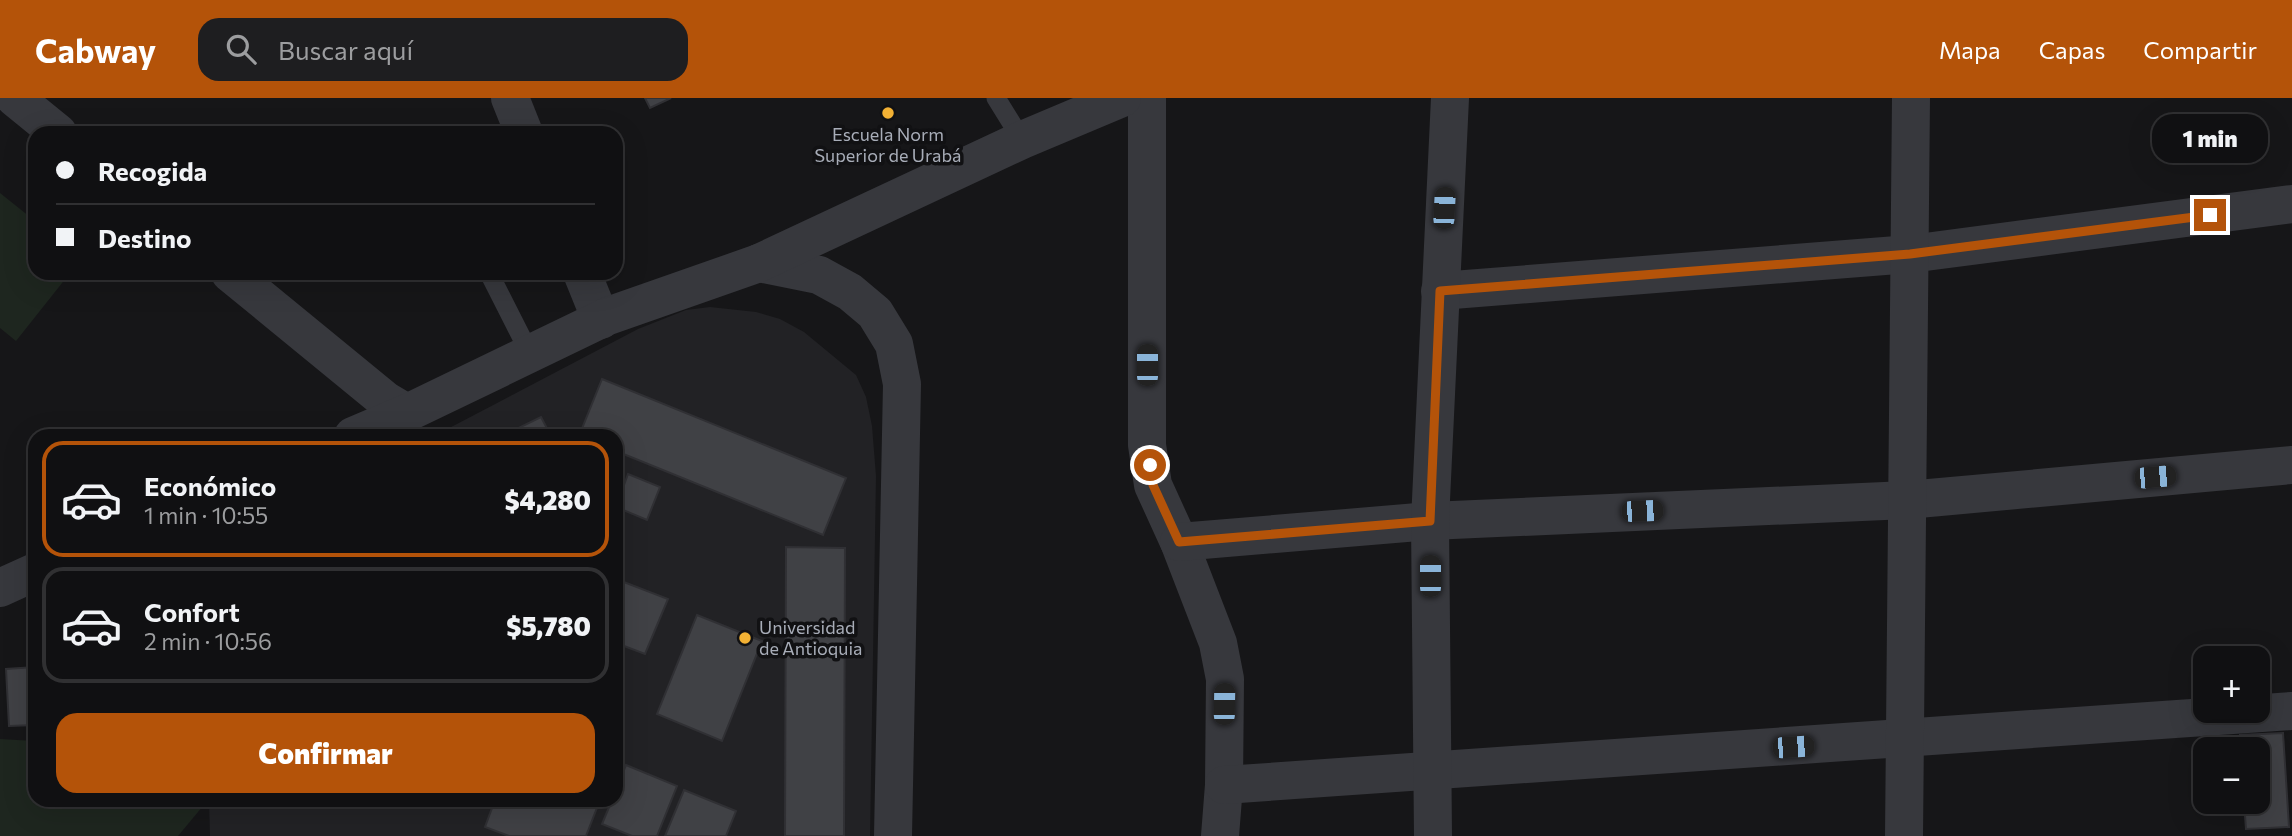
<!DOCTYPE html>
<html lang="es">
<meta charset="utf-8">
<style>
body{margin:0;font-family:Commissioner,sans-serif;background:#1e1e20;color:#f1f3f6;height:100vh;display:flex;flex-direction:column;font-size:26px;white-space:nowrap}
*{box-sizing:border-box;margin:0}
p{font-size:23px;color:#9c9d9f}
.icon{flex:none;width:38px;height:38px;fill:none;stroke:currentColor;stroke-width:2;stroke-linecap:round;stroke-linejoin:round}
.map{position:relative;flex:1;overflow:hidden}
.side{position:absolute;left:28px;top:331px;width:595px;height:378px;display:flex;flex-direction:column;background:#101012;border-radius:21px;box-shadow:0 7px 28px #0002,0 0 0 2px #303032}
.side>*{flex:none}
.top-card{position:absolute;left:28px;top:28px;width:595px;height:154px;border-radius:21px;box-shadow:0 7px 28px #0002,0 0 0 2px #303032;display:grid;align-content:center;height:154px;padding:0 28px;background:#101012}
.fabs{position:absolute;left:2193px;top:548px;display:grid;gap:14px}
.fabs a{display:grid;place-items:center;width:77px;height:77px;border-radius:14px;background:#101012;box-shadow:0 7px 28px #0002,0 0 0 2px #303032;font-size:35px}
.end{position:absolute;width:32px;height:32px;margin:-16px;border:9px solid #b45309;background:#fff;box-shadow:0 0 0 4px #fff}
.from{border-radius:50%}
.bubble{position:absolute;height:49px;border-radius:21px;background:#101012;box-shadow:0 7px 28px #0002,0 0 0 2px #303032;font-size:23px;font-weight:800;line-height:49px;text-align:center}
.car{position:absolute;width:21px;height:42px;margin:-21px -10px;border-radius:9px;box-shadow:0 0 5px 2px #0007;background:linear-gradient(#222 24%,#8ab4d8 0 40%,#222 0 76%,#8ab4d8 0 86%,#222 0)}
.top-card b{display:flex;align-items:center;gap:24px;height:66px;font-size:26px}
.top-card b+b{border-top:2px solid #303032}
.top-card i{width:18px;height:18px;background:#f1f3f6}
ul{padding:12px 0 0;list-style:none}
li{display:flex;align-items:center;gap:21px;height:116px;margin:0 14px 10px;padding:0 14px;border:4px solid #303032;border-radius:21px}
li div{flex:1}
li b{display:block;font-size:26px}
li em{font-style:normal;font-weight:800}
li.active{border-color:#b45309}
li>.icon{width:63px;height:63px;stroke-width:1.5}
.action{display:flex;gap:14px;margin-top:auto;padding:14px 28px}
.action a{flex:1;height:80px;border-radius:21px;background:#b45309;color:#fff;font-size:28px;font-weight:800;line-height:80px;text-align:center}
header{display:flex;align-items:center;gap:42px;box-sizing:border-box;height:98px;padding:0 35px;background:#b45309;color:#fff}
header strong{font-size:33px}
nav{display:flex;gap:38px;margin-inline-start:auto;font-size:24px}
.search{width:490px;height:63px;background:#1e1e20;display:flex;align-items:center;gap:18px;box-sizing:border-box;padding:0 24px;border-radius:21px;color:#9c9d9f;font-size:26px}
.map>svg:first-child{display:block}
.built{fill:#222225}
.green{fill:#1e261f}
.building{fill:#404145;stroke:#303034;stroke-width:2}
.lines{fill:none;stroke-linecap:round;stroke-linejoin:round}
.lane{stroke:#37383d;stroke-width:19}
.street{stroke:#37383d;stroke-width:38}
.route{stroke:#b45309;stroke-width:9}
.poi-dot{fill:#f2b134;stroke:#111113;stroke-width:2.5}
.labels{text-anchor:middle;stroke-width:7;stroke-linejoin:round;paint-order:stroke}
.poi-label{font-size:18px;fill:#a8adb8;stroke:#111113}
</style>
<header>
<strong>Cabway</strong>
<div class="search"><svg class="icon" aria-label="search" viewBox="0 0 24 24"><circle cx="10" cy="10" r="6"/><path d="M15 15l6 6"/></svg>Buscar aquí</div>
<nav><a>Mapa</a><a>Capas</a><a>Compartir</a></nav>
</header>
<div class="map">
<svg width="2292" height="738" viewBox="0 0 2292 738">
<rect width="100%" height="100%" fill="#161618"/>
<polygon class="built" points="710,209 756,214 780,221 804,234 856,277 866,299 872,328 876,378 870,738 210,738 209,702 616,702 616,338 434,338 638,231 686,212"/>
<g class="green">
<polygon points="0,95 35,123 35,175 70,175 16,243 0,230"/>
<polygon points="0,641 35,643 35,702 202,702 203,708 178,738 0,738"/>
</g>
<g class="building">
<polygon points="645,0 671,0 650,10"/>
<polygon points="602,281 846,380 823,437 616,353 616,338 579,338"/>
<polygon points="541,319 551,338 502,338"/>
<polygon points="628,376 660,389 647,422 616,409"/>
<polygon points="786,449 845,450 844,738 785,738"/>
<polygon points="616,481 668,501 645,556 616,545"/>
<polygon points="697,517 762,543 722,643 657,616"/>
<polygon points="35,569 35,627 9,628 6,571"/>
<polygon points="2283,635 2289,729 2246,731 2244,704 2258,704 2258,651 2241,651 2240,637"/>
<polygon points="626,667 677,688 657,738 632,738 602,726 612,702 616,702 616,691"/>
<polygon points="684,692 736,713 726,738 665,738"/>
<polygon points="495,702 600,702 586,738 509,738 485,729"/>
</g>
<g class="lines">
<g class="lane">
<polyline points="996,0 1022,42"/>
<polyline points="489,175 530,256"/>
</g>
<g class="street">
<polyline points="15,0 58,35"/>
<polyline points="510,0 524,35"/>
<polyline points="1147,0 1147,347 1153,387 1179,444 1218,545 1225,581 1224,687 1220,738"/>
<polyline points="759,165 819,177 850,194 875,215 894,246 902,286 893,738"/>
<polyline points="230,175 385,302 407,315"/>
<polyline points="582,175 601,222"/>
<polyline points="1440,193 1910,156 2292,106"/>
<polyline points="353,338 407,315 608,218 759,165 1022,42 1122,0"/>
<polyline points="1179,444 1430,423 1907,402 2292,367"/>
<polyline points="0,490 35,474"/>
<polyline points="1224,687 2292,613"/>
<polyline points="1433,738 1430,423 1450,0"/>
<polyline points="1904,738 1911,0"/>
</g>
</g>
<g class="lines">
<polyline class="route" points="1150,367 1153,387 1179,444 1430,423 1440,193 1910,156 2210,117"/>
</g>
<g class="poi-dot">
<circle cx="888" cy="15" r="7"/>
<circle cx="745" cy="540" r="7"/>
</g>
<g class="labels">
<g class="poi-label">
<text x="888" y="43">Escuela Norm<tspan x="888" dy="21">Superior de Urabá</tspan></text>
<text x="759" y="536" text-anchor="start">Universidad<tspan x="759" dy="21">de Antioquia</tspan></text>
</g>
</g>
</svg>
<div class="fabs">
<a>+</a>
<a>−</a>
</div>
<i class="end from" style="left:1150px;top:367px"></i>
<i class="end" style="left:2210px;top:117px"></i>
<div class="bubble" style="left:2152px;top:16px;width:116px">1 min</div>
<i class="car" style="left:1444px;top:110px;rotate:3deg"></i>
<i class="car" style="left:1147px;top:267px;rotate:0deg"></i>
<i class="car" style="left:2155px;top:379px;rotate:85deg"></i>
<i class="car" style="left:1642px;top:413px;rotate:88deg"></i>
<i class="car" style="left:1430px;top:478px;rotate:0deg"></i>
<i class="car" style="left:1224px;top:606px;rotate:1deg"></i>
<i class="car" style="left:1793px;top:649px;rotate:86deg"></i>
<div class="top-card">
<b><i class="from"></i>Recogida</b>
<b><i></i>Destino</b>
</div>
<section class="side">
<ul>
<li class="active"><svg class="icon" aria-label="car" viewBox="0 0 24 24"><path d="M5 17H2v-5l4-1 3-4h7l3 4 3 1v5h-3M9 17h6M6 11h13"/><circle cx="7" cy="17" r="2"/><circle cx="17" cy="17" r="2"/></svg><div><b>Económico</b><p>1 min · 10:55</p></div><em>$4,280</em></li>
<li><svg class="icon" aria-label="car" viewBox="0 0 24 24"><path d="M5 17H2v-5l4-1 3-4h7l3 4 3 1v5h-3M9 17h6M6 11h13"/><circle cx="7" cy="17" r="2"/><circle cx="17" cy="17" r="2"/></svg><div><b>Confort</b><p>2 min · 10:56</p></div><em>$5,780</em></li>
</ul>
<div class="action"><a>Confirmar</a></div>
</section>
</div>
